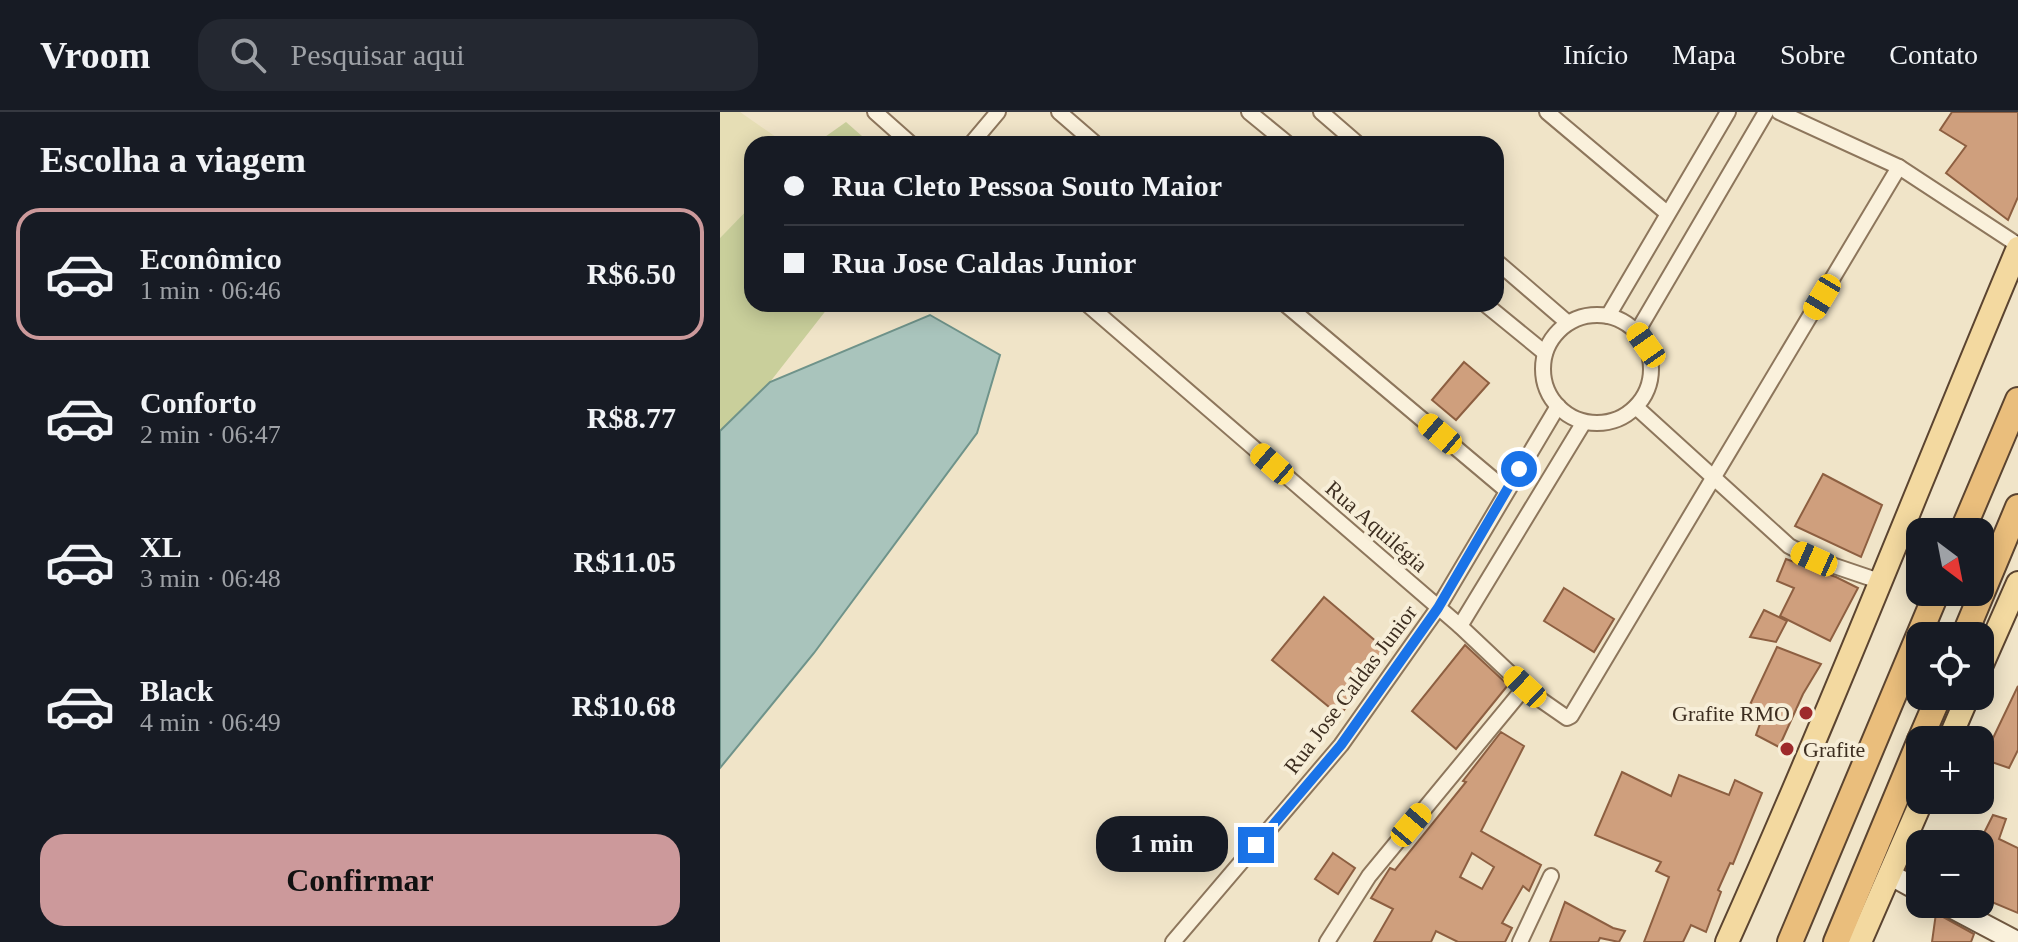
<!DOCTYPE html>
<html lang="pt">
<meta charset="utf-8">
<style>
body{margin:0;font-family:"Times New Roman",serif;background:#242831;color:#f1f3f6;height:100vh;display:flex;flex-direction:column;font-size:30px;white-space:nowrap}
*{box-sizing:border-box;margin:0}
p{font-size:26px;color:#9ea1a6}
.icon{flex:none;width:44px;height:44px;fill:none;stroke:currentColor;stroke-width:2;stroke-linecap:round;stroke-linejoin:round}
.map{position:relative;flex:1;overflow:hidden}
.drawer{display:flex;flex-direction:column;background:#171b24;width:720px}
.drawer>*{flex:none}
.guide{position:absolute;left:24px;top:24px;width:760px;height:176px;border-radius:24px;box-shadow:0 4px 20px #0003;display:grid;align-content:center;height:176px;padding:0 40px;background:#171b24}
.needle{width:52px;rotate:148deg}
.controls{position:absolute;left:1186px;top:406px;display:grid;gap:16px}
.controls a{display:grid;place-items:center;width:88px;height:88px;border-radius:16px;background:#171b24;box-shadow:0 4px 20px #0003;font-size:40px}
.end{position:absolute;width:36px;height:36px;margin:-18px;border:10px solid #1a73e8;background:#fff;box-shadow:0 0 0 4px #fff}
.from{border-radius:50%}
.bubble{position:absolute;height:56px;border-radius:24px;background:#171b24;box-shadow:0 4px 20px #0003;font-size:26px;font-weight:700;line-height:56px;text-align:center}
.car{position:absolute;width:24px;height:48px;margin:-24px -12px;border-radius:10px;box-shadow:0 0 6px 2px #0007;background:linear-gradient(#f5c518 24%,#345 0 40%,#f5c518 0 76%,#345 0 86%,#f5c518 0)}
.guide b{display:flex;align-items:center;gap:28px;height:76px;font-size:30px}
.guide b+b{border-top:2px solid #363941}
.guide i{width:20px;height:20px;background:#f1f3f6}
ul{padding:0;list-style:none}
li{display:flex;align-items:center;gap:24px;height:132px;margin:0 16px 12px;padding:0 24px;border:4px solid transparent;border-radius:24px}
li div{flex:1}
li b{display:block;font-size:30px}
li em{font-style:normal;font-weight:700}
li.selected{border-color:#cc999b}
li>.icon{width:72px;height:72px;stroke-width:1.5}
h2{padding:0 40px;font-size:36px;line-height:96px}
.cta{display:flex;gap:16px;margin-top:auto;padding:16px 40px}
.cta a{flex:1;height:92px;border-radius:24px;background:#cc999b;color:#111;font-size:32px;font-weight:700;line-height:92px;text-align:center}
header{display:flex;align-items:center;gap:48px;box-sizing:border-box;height:112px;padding:0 40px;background:#171b24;border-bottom:2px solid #363941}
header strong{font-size:38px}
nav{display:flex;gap:44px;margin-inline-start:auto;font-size:28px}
.search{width:560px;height:72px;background:#242831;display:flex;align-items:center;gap:20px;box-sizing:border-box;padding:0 28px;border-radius:24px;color:#9ea1a6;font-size:30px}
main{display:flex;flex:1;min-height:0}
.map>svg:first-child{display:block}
.farmland{fill:#e6deb5}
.green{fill:#c9cf9b}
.water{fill:#a9c4bc;stroke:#6f938a;stroke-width:2}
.building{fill:#cf9f7d;stroke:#8d5f41;stroke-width:2;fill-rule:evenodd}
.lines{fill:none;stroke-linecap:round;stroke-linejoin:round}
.minor-casing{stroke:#8d765c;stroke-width:18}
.secondary-casing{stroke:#6f573f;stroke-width:24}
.primary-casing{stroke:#5b4430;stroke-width:26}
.trunk-casing{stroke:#5b4430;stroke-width:28}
.minor{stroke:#faf1dc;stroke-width:14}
.secondary{stroke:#faf1dc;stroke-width:20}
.primary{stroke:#f3d9a0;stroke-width:22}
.trunk{stroke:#eabe7c;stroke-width:24}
.route{stroke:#1a73e8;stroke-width:10}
.poi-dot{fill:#9e2a2b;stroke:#f7eed8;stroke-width:3}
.labels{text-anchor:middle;stroke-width:8;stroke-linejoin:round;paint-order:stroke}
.street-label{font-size:22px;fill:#3d2e20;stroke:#f7eed8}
.poi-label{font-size:22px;fill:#3d2e20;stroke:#f7eed8;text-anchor:end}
</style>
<header>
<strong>Vroom</strong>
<div class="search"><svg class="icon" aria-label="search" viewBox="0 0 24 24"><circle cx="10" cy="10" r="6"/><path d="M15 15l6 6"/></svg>Pesquisar aqui</div>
<nav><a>Início</a><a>Mapa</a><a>Sobre</a><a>Contato</a></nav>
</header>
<main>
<section class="drawer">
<h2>Escolha a viagem</h2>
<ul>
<li class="selected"><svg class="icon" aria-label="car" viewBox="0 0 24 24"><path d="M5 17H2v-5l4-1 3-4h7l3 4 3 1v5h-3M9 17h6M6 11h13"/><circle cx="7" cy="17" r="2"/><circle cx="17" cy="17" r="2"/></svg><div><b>Econômico</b><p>1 min · 06:46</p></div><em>R$6.50</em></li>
<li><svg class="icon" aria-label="car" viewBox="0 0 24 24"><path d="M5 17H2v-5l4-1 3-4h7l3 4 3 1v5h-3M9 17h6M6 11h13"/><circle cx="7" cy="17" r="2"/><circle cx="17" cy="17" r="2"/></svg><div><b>Conforto</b><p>2 min · 06:47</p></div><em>R$8.77</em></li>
<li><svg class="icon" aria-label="car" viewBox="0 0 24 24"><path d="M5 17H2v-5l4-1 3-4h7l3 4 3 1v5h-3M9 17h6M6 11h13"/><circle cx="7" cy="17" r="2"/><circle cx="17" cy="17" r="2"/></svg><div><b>XL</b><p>3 min · 06:48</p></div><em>R$11.05</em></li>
<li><svg class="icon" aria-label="car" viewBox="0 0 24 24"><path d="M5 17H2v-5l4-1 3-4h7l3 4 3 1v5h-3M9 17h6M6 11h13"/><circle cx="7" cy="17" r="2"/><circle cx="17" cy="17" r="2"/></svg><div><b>Black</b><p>4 min · 06:49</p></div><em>R$10.68</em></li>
</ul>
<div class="cta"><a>Confirmar</a></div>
</section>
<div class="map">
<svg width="1298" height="830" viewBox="0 0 1298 830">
<rect width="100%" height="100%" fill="#f0e4c8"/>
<polygon class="farmland" points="0,0 20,0 66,32 32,32 32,93 0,126"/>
<g class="green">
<polygon points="126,10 151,32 95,32"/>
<polygon points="32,93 32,192 111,192 50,270 0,319 0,126"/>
</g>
<polygon class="water" points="210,203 280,243 257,321 94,541 0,656 0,319 50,270"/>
<g class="building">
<polygon points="1232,0 1298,0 1298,85 1288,108 1226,61 1246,34 1220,18"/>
<polygon points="744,250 769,271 736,308 712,288"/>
<polygon points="1103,362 1162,393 1141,445 1075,414"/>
<polygon points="1066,447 1116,465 1138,476 1110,529 1060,504 1074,476 1057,469"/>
<polygon points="844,476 894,507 874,540 824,509"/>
<polygon points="604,485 665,537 620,604 552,548"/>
<polygon points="1044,498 1067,509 1056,530 1030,525"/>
<polygon points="745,533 788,573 736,637 692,599"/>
<polygon points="1057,535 1101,552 1083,582 1059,635 1036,623 1041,609 1027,599"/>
<polygon points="1298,574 1298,638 1289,656 1263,647"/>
<path d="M781,620L804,634L761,719L821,753L809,779L803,774L782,811L792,816L785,830H738L716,819L711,830H654L673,797L651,786L670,756L675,758L746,670L743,669ZM752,741L774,755L762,777L740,765Z"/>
<polygon points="902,660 951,684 959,663 1009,683 1015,668 1042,681 1013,752 1010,751 998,778 1001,780 986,820 971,813 963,830 924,830 949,765 936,759 941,750 875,723"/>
<polygon points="1273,703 1286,707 1279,727 1298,736 1298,801 1260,785 1260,729"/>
<polygon points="613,741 635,756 618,782 595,767"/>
<polygon points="845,790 893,816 905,819 899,830 880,826 878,830 830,830"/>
<polygon points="1216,801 1254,822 1251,830 1212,830"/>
</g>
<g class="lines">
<defs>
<g id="minor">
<polyline points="155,0 191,32"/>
<polyline points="339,0 376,32"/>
<polyline points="529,0 568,32"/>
<polyline points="601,0 638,32"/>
<polyline points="827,0 947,101"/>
<polyline points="1059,0 1179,55 1298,133"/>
<polyline points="251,32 278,0"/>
<polyline points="776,149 848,211"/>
<polyline points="367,192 740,514 811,581 847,606 851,604 1179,55"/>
<polyline points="565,192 786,378"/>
<polyline points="765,192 825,241"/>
<circle cx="877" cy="257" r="54"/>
<polyline points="888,204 1008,0"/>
<polyline points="917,220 1046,0"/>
<polyline points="916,295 1069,434 1094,447 1159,469"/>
<polyline points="740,514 864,310"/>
<polyline points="453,830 621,633 718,496 838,294"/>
<polyline points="607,830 649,764 805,575"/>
<polyline points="800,830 831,764"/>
</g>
<g id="secondary">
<polyline points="1169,762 1200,779"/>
<polyline points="1225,792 1297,830"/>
</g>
<g id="primary">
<polyline points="1260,557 1298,471"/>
<polyline points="1229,628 1248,584"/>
<path d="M1007,830C1110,601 1201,367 1298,136"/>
<polyline points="1140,830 1202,688"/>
</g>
<g id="trunk">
<polyline points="1242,420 1298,288"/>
<polyline points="1244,524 1298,395"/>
<polyline points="1200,628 1219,584"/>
<polyline points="1070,830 1217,480"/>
<polyline points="1116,830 1200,628"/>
</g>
</defs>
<use href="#minor" class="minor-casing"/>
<use href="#secondary" class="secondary-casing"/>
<use href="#primary" class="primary-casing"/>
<use href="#trunk" class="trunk-casing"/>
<use href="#minor" class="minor"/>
<use href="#secondary" class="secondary"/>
<use href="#primary" class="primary"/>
<use href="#trunk" class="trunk"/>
</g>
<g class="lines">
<polyline class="route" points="536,733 621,633 718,496 799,357"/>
</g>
<g class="poi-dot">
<circle cx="1086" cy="601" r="8"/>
<circle cx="1067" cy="637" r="8"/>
</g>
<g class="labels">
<g class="street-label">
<text transform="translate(657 414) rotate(41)" y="8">Rua Aquilégia</text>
<text transform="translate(630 577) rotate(-53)" y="8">Rua Jose Caldas Junior</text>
</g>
<g class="poi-label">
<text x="1070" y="609">Grafite RMO</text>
<text x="1083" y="645" text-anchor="start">Grafite</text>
</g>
</g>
</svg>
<div class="controls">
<a><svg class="needle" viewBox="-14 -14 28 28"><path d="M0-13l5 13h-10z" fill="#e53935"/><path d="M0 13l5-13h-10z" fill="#9ea1a6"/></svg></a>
<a><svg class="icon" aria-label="locate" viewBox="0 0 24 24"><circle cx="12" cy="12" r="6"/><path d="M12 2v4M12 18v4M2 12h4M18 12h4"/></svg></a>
<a>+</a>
<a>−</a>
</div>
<i class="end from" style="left:799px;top:357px"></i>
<i class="end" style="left:536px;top:733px"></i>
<div class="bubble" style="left:376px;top:704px;width:132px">1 min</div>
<i class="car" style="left:1102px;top:185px;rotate:211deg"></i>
<i class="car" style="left:926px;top:233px;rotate:325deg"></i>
<i class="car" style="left:720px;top:322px;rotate:310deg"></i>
<i class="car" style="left:552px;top:352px;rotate:311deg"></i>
<i class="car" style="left:1094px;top:447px;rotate:294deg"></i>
<i class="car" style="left:805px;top:575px;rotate:313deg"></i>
<i class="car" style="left:691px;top:713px;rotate:40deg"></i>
<div class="guide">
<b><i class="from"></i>Rua Cleto Pessoa Souto Maior</b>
<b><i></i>Rua Jose Caldas Junior</b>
</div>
</div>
</main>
